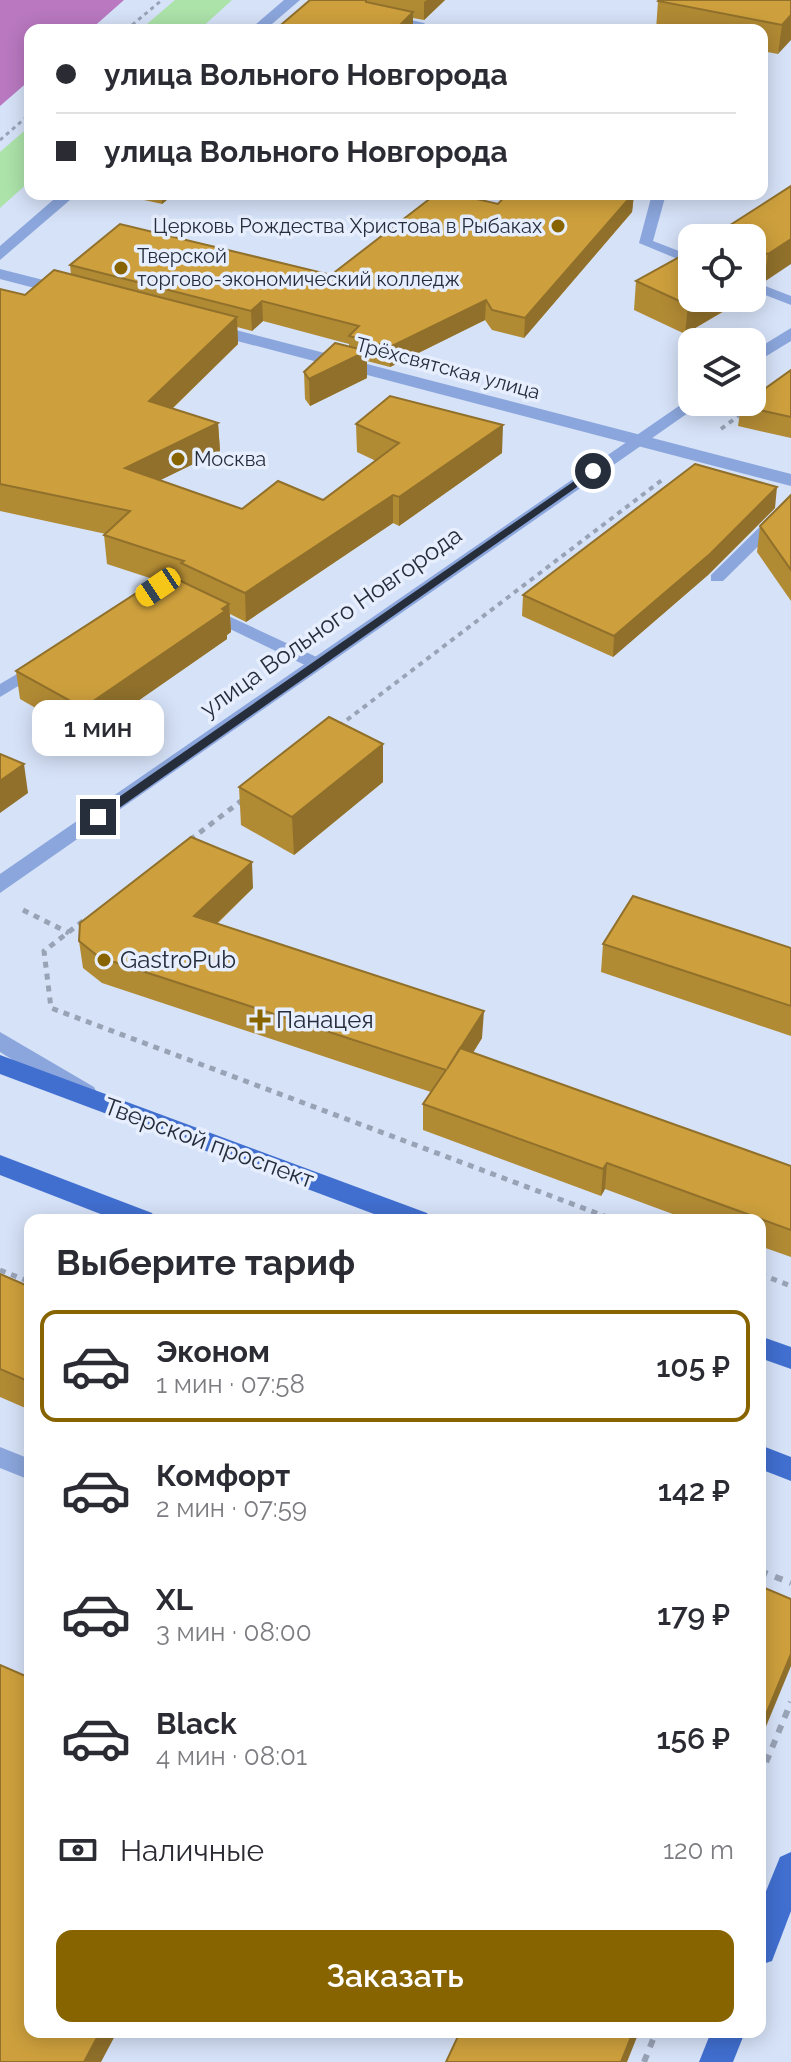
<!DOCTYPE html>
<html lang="ru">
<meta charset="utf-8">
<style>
body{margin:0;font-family:Raleway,sans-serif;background:#f7f7f7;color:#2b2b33;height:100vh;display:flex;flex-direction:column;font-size:30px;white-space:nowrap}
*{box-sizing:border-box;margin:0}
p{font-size:26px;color:#7c7c81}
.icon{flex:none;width:44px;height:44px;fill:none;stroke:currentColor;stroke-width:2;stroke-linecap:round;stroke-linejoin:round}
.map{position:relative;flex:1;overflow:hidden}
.sheet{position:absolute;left:24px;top:1214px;width:742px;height:824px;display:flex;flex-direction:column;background:#fff;border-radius:16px;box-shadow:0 4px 20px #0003}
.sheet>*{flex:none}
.banner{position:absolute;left:24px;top:24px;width:744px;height:176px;border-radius:16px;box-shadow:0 4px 20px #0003;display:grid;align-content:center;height:176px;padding:0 32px;background:#fff}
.controls{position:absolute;left:678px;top:224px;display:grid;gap:16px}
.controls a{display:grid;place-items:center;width:88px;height:88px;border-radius:16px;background:#fff;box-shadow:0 4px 20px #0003;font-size:40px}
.end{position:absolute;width:36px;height:36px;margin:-18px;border:10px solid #262e3b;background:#fff;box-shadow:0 0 0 4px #fff}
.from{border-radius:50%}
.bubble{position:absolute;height:56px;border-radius:16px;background:#fff;box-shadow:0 4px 20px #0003;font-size:26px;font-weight:600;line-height:56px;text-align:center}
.car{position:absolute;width:24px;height:48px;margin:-24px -12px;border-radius:10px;box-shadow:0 0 6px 2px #0007;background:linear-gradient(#f5c518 24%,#345 0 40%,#f5c518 0 76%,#345 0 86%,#f5c518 0)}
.banner b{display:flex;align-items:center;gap:28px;height:76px;font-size:30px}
.banner b+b{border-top:2px solid #e1e1e2}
.banner i{width:20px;height:20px;background:#2b2b33}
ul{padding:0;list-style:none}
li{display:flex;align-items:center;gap:24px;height:112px;margin:0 16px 12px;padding:0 16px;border:4px solid transparent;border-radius:16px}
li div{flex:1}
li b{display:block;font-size:30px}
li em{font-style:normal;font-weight:600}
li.on{border-color:#886400}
li>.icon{width:72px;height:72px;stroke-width:1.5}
h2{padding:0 32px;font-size:36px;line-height:96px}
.pay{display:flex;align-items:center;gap:20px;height:88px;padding:0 32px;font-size:30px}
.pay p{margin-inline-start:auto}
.primary-button{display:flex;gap:16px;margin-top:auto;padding:16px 32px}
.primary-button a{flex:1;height:92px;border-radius:16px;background:#886400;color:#fff;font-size:32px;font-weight:600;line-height:92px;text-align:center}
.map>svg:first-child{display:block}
.green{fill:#ace3a9}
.water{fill:#b978c0}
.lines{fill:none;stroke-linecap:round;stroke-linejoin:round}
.path-far3{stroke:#99a3b6;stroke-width:3;stroke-dasharray:4 4;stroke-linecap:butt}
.path-far2{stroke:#99a3b6;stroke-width:4;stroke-dasharray:5 5;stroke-linecap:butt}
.path-far1{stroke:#99a3b6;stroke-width:5;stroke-dasharray:6 6;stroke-linecap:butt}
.path{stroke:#99a3b6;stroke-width:6;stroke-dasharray:8 8;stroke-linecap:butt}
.service{fill:#8ba6dc;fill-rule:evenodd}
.minor{fill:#8ba6dc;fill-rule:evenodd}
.tertiary{fill:#8ba6dc;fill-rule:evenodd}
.primary{fill:#416fd0;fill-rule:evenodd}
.wall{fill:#b18a34}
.shaded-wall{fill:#90702b}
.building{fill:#cea03d;stroke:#90702b;stroke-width:2}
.route{fill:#262e3b}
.poi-dot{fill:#886400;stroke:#e7effe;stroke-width:3}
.labels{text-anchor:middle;stroke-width:7;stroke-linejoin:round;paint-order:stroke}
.far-poi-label{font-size:20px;fill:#262e3b;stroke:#e7effe;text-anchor:start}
.far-street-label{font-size:20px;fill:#262e3b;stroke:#e7effe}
.street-label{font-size:24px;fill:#262e3b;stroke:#e7effe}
.poi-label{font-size:24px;fill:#262e3b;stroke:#e7effe;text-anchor:start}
</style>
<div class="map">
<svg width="791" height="2062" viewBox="0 0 791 2062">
<rect width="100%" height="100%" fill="#d6e2f8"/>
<g class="green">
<polygon points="175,0 232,0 199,30 140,30"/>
<polygon points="30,126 30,181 0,208 0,152"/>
</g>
<polygon class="water" points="0,0 124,0 90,30 30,30 30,80 0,106"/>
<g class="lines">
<g class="path-far3">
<polyline points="126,30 162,0"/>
<polyline points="0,140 30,114"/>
</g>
<g class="path-far2">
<polyline points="721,429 745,411"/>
<polyline points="339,726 662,480"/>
<polyline points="238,803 242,800"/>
</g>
<g class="path-far1">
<polyline points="190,840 241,801"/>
<polyline points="23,910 69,933"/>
<polyline points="83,921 44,951 51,1008 615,1220"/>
<polyline points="0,1270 30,1282"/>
<polyline points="760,1274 791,1286"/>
</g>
<g class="path">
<polyline points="760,1571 791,1583"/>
<polyline points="760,1777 791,1702"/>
<polyline points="644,2062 656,2032"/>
</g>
<g class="service">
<polygon points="386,14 424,23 426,25 420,29 382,20 380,18"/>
<polygon points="652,194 666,194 653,241 692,256 692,265 639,243"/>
<polygon points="752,281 791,296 791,305 752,290"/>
<polygon points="791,500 791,514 723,581 711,581 711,575 785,502"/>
<polygon points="209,607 323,660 325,664 323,668 311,668 203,616 203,608"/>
<polygon points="39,661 45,662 45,670 0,697 0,684"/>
<polygon points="0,1447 30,1459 30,1480 0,1468"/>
</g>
<g class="minor">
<polygon points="0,269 75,288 77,292 69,297 0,279"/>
<polygon points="209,323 791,474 791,486 203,332 203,324"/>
</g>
<g class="tertiary">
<polygon points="284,0 300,0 265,30 249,30"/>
<polygon points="60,194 77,194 0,260 0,246"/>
<polygon points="791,328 791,341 752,365 752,352"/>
<polygon points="692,397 692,402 701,402 698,406 0,893 0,874"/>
<polygon points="0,1032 94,1087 97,1093 94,1099 76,1099 0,1052"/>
</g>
<g class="primary">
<polygon points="0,1055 427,1213 431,1220 390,1220 0,1074"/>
<polygon points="0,1155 152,1213 156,1220 116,1220 0,1175"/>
<polygon points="760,1336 791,1347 791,1369 760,1358"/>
<polygon points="760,1445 791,1457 791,1481 760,1469"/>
<polygon points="791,1852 791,1911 772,1961 760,1965 760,1906 780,1857"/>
<polygon points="711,2032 745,2032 733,2062 699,2062"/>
</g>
</g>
<g class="wall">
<polygon points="310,0 445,0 424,20 413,18 413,30 275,30"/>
<polygon points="791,0 778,54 762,51 762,30 656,30 658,1"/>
<polygon points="791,186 764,282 752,279 752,238 724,233 724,229"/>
<polygon points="117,194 174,194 162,204"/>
<polygon points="634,194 632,212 524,338 492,330 485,320 390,367 367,361 367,378 310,406 305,399 304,372 349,347 349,344 263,321 252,331 237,327 238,344 172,409 218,423 220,451 160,480 242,509 323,500 376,461 357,452 356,424 502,453 399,526 393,523 246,622 230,614 231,632 227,635 227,639 86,737 20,699 16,671 156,580 107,564 104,535 106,534 0,511 0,289 25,295 71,275 70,265 331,275 498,204"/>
<polygon points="636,281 745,299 685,334 634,310"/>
<polygon points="791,370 791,438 738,426 741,406"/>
<polygon points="791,495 791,601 757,552 760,526"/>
<polygon points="775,508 708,575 613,657 522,616 523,595"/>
<polygon points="383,744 383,782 294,855 241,825 239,787"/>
<polygon points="253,888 217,924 482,1038 473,1053 791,1166 791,1257 760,1246 760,1220 689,1220 605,1189 601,1196 423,1130 423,1104 431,1092 102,983 83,968 79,941"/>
<polygon points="603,944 791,948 791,1036 601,972"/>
<polygon points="0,1274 30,1287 30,1410 0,1397"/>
</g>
<g class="shaded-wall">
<polygon points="427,0 445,0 424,20 424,2"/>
<polygon points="413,12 413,30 395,30"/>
<polygon points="791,15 791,40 778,54 782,25"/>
<polygon points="162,194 174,194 162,204"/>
<polygon points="634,194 632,212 524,338 525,318"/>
<polygon points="791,239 791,264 764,282 768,254"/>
<polygon points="700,298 745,298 685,334 688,305"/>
<polygon points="486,300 485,320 390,367 390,347"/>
<polygon points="262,301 263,321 252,331 251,311"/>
<polygon points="237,317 238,344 151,429 149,401"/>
<polygon points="367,351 367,378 310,406 309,379"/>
<polygon points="218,423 220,451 128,496 125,468"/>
<polygon points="503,425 502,453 399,526 399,497"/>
<polygon points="777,487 775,508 708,575 613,657 614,636"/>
<polygon points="393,495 393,523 246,622 245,593"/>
<polygon points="229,604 231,632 227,635 227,639 86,737 83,708"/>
<polygon points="383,744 383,782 294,855 292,817"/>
<polygon points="24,764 28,793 0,813 0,781"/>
<polygon points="252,862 253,888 196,943 194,916"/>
<polygon points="484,1011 482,1038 446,1095 447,1069"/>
<polygon points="607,1163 605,1189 601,1196 603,1169"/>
<polygon points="791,1654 791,1666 760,1741 760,1729"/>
<polygon points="100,2032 117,2032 101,2062 84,2062"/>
<polygon points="633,2032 639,2032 627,2062 621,2062"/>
</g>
<g class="building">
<polygon points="310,0 366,0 366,2 413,12 395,30 364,30 340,25 335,30 275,30"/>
<polygon points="659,0 791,0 791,15 782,25 658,1"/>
<polygon points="791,186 791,239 768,254 754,250 753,264 752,265 752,238 714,238 727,231 724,229"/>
<polygon points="436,194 455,194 498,204 507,194 633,194 525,318 492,310 486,300 390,347 349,336 359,326 262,301 251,311 70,265 120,224 331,275"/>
<polygon points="692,250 692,298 700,298 688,305 636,281"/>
<polygon points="54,270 237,317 149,401 218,423 125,468 242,509 278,481 323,500 399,443 356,424 390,396 503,425 399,497 393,495 245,593 181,563 184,561 104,535 130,511 0,484 0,289 25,295"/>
<polygon points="335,343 367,351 309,379 304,372"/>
<polygon points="791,370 791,417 741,406 746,402 752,402 752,398"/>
<polygon points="695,464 777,487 710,554 614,636 523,595"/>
<polygon points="791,495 791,570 760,526"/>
<polygon points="166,574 229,604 222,609 225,611 83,708 16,671"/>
<polygon points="329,717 383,744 292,817 239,787"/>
<polygon points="0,754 24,764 0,781"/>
<polygon points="191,837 252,862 194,916 484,1011 447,1069 460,1048 791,1166 791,1230 607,1163 603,1169 423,1104 446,1070 99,957 79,941 80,923"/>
<polygon points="633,896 791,948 791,1006 603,944"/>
<polygon points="0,1274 30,1287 30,1382 0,1369"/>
<polygon points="760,1586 791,1599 791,1654 760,1729"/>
<polygon points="0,1665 30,1678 30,2032 100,2032 84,2062 0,2062"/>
<polygon points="460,2032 633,2032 621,2062 446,2062"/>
</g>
<polygon class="route" points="593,468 597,473 102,820 93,820 93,815"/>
<g class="poi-dot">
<circle cx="558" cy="226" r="8"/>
<circle cx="121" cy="268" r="8"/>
<circle cx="178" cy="459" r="8"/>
<circle cx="104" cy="960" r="8"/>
<path d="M256 1008h8v8h8v8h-8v8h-8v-8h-8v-8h8z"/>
</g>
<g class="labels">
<g class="far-poi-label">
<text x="542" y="233" text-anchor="end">Церковь Рождества Христова в Рыбаках</text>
<text x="137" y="263">Тверской<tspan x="137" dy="23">торгово-экономический колледж</tspan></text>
<text x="194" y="466">Москва</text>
</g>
<g class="far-street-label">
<text transform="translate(448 368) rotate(15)" y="7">Трёхсвятская улица</text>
</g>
<g class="street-label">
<text transform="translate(331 622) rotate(-35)" y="8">улица Вольного Новгорода</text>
<text transform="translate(209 1143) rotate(20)" y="8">Тверской проспект</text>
</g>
<g class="poi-label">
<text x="120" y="968">GastroPub</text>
<text x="276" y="1028">Панацея</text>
</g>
</g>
</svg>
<div class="controls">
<a><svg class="icon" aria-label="locate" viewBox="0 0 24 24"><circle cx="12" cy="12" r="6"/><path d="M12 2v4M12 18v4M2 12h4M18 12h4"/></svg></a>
<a><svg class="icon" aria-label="layers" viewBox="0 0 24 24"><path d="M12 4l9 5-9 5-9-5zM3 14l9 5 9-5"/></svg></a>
</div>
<i class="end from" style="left:593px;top:471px"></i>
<i class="end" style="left:98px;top:817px"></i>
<div class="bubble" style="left:32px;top:700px;width:132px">1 мин</div>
<i class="car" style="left:158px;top:587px;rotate:236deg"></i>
<div class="banner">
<b><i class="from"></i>улица Вольного Новгорода</b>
<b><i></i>улица Вольного Новгорода</b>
</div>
<section class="sheet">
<h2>Выберите тариф</h2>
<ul>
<li class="on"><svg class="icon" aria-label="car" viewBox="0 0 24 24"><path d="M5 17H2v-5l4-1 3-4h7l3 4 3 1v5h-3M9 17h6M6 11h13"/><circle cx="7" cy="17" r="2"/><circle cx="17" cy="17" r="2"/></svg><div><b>Эконом</b><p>1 мин · 07:58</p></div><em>105 ₽</em></li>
<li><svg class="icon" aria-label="car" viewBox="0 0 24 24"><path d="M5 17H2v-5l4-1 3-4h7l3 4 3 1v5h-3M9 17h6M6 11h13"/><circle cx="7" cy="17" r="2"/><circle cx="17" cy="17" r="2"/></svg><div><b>Комфорт</b><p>2 мин · 07:59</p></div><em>142 ₽</em></li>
<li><svg class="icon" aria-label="car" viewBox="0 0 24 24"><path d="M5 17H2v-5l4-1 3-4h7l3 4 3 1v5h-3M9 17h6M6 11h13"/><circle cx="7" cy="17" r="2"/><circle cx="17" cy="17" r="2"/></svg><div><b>XL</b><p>3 мин · 08:00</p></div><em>179 ₽</em></li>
<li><svg class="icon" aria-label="car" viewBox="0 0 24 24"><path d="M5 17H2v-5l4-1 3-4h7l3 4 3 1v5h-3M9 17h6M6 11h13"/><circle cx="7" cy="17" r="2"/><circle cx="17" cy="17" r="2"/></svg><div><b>Black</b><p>4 мин · 08:01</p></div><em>156 ₽</em></li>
</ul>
<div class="pay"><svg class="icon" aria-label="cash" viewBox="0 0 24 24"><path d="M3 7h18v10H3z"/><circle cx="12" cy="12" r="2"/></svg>Наличные<p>120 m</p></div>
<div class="primary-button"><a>Заказать</a></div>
</section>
</div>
